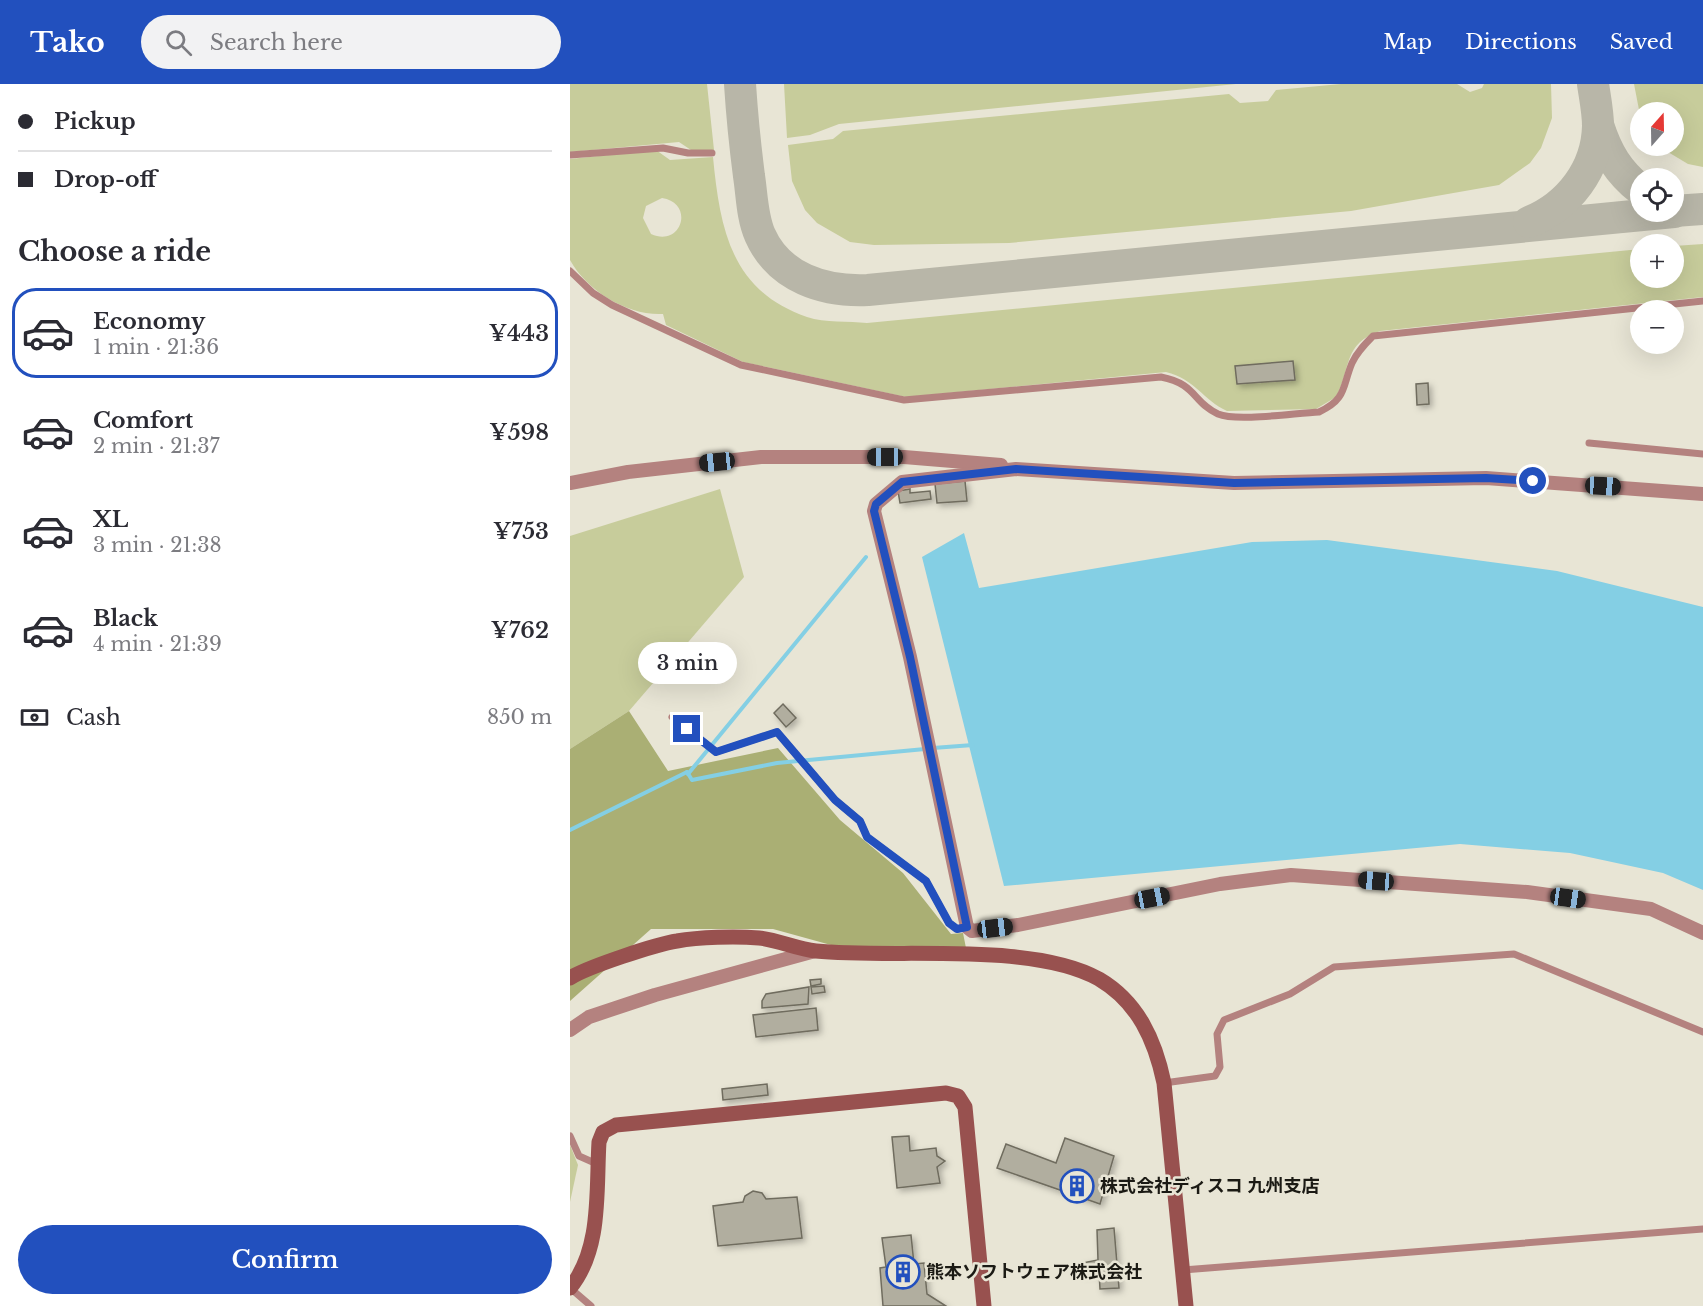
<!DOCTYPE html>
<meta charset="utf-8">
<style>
body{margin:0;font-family:"Libre Baskerville","Noto Sans JP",serif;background:#f2f2f3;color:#2b2b33;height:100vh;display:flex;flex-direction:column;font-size:22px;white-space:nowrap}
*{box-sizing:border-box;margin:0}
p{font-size:20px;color:#7c7c81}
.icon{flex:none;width:33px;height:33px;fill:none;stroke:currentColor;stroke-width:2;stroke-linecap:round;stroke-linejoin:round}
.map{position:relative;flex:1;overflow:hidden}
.side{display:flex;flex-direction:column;background:#fff;width:570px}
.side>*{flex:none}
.hud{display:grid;align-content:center;height:132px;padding:0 18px;background:#fff}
.needle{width:39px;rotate:20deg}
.buttons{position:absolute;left:1060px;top:18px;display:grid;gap:12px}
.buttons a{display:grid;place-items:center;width:54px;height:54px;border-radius:50%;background:#fff;box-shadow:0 6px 24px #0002;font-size:30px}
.end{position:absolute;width:27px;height:27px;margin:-14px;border:8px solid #2250be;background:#fff;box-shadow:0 0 0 3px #fff}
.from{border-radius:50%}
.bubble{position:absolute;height:42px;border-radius:21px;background:#fff;box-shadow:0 6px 24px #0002;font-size:20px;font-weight:600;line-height:42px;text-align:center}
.car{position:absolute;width:18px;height:36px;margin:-18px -9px;border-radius:8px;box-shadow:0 0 4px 2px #0007;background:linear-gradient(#222 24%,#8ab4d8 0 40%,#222 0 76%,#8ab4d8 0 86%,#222 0)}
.hud b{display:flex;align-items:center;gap:21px;height:57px;font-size:22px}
.hud b+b{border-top:2px solid #e1e1e2}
.hud i{width:15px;height:15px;background:#2b2b33}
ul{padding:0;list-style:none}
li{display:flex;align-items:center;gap:18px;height:90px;margin:0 12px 9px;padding:0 6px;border:3px solid transparent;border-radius:24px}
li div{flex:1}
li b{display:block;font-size:22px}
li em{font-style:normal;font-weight:600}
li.on{border-color:#2250be}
li>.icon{width:54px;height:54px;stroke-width:1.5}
h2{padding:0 18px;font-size:27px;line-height:72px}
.pay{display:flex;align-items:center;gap:15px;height:66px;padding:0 18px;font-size:22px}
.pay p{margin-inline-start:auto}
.primary-button{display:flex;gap:12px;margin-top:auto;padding:12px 18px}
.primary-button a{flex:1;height:69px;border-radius:36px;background:#2250be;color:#fff;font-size:24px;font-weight:600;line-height:69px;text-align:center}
header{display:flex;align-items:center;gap:36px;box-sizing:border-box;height:84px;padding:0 30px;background:#2250be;color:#fff}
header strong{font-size:28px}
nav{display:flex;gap:33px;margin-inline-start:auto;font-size:21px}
.search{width:420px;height:54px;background:#f2f2f3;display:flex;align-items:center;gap:15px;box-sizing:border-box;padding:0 21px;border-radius:33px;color:#7c7c81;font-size:22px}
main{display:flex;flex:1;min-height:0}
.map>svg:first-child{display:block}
.green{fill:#c7cc9b;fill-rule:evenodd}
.forest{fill:#aaaf74}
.water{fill:#84cfe4}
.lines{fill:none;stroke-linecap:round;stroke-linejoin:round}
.stream{stroke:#84cfe4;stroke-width:4}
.taxiway{stroke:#b8b6a8;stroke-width:32}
.building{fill:#b1ae9f;stroke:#6f6c5e;stroke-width:1.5;filter:url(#shadow)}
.lane{stroke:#b4827f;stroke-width:7}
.street{stroke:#b4827f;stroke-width:14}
.secondary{stroke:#98514f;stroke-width:15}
.route{stroke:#2250be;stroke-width:8}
.labels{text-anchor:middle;stroke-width:5;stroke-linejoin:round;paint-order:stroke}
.poi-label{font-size:18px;font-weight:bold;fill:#1b1a14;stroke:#e8e5d5;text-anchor:start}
</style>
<header>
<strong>Tako</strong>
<div class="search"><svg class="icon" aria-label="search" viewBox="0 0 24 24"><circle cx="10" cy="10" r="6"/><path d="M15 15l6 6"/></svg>Search here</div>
<nav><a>Map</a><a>Directions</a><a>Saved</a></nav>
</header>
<main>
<section class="side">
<div class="hud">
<b><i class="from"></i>Pickup</b>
<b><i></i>Drop-off</b>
</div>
<h2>Choose a ride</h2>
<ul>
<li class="on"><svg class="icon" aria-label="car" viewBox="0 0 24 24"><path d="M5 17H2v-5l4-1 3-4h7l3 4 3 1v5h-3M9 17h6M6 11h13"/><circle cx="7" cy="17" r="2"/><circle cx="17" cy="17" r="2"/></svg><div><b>Economy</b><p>1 min · 21:36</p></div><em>¥443</em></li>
<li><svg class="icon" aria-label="car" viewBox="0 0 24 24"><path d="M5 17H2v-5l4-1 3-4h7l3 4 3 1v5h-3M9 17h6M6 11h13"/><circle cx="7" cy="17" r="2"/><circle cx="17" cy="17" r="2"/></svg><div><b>Comfort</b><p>2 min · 21:37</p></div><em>¥598</em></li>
<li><svg class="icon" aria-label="car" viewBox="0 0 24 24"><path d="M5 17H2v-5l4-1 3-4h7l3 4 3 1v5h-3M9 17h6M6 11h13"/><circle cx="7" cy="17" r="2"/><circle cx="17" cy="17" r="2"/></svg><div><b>XL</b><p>3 min · 21:38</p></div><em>¥753</em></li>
<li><svg class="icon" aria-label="car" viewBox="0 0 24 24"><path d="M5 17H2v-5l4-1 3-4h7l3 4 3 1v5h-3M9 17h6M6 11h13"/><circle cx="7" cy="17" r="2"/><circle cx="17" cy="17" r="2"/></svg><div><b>Black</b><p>4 min · 21:39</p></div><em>¥762</em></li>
</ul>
<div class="pay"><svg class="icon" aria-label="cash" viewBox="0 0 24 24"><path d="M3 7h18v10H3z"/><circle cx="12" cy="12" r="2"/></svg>Cash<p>850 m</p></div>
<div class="primary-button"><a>Confirm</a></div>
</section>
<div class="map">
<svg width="1133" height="1222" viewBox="0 0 1133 1222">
<defs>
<filter id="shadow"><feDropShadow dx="3" dy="3" stdDeviation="3" flood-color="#0004"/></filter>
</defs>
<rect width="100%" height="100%" fill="#e8e5d5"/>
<g class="green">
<polygon points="0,0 137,0 144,66 121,66 109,58 0,68"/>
<polygon points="214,0 666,0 269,40 240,51 217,54"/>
<polygon points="771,0 887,0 900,8 912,4 914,0 981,0 982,34 971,64 960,79 929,101 781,127 439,159 304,161 280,158 247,139 235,126 222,97 218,61 263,55 273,47 659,10 670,19 698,17 706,6"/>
<polygon points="1064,0 1133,0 1133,83 1118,80 1093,65 1090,62 1104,62 1104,28 1071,28 1071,36"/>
<path d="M86,66L100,76L143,73C150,145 161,207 237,233C255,239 279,237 297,239L1071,165V194H1104V162L1133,160V213L810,247C773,259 781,285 766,313L746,325L657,327C633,316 625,295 596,288L336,313L173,278L96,241L93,230C58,232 17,207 0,176V75ZM92,114C125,119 112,164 81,150L73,134L76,122Z"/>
<polygon points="150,405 174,493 59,627 0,665 0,452"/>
<polygon points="0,1061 8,1081 0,1118"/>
</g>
<polygon class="forest" points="59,627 98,687 208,664 270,736 333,789 381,850 393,849 397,869 261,861 203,845 81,845 0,917 0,665"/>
<polygon class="water" points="394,449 409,504 682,458 757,456 987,487 1133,523 1133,806 1093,789 1000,769 890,760 434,802 352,473"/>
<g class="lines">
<g class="stream">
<polyline points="363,664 403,661"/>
<polyline points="117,688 122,696 207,679 355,665"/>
<polyline points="0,746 117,688 118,690 296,473"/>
</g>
<g class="taxiway">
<path d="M170,0C172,31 175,61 179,92C182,111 182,133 190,151C209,194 254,208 298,206L1104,128"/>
<path d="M1028,41C1037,69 1048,88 1071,106"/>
<polyline points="1104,127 1133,125"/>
<path d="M959,138C999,122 1027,85 1028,42C1028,28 1025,14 1023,0"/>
</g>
</g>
<g class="building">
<polygon points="723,277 725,296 667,300 665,282"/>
<polygon points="858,299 859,320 847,321 846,300"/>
<polygon points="395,397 397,417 367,419 365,400"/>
<polygon points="340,405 340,409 360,407 361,415 330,419 328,407"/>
<polygon points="213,620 226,634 216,643 204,629"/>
<polygon points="251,895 251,900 241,902 240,896"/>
<polygon points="254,902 255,908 242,910 241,903"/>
<polygon points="239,903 238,920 192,924 192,917 196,910"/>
<polygon points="246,924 248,946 186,953 183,931"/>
<polygon points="197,1000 198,1011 153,1016 152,1005"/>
<polygon points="339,1052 340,1067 366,1064 367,1072 375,1077 367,1083 370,1099 327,1104 322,1053"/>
<polygon points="495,1054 544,1072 530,1120 427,1084 436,1060 486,1079"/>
<polygon points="183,1107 192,1109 196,1115 227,1113 232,1154 148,1162 143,1122 173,1118 175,1112"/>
<polygon points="544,1144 549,1204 530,1205 529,1188 512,1189 512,1179 528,1176 527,1146"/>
<polygon points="341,1151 344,1180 354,1179 357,1210 376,1222 313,1222 310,1184 316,1183 312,1154"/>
</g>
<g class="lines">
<g class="lane">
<polyline points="0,71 93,64 118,69 142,69"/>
<path d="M0,187L23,209L42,221L171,281L334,316L591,293C627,300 622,318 648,330C667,338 725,329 749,328C777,315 772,303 782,279C787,268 795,260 803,252L1133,217"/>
<polyline points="1019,359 1133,370"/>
<polyline points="102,633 146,668 207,648 265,716 290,737 297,753 356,797 379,839 387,845 397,843"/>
<polyline points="594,999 645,992 650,983 647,950 654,936 720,910 764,883 944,870 1133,948"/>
<polyline points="0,1052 9,1072 27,1080"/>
<polyline points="613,1186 1133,1145"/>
<polyline points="0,1204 21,1222"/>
</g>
<g class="street">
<polyline points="0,399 58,388 191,373 334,373 431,381"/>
<polyline points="1133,410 916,394 664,399 446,385 332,398 306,420 304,427 340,573 397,843 402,847 448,841 650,800 721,791 957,808 1081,825 1133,849"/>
<polyline points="0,946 19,933 85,911 245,867"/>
</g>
<g class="secondary">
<path d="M0,894C17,883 87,860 107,857C129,853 166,852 189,854C208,856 227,865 246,867C324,875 461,857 529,895C568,918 585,956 594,999L616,1222"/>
<path d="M0,1204C32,1165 26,1106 29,1058L33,1048L46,1041L376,1009L388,1012L395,1023L414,1222"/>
</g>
</g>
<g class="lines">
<polyline class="route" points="117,645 146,668 207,648 265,716 290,737 297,753 356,797 379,839 387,845 397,843 340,573 304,427 306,420 332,398 446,385 664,399 916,394 963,397"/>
</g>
<defs>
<symbol id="building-ring" viewBox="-11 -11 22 22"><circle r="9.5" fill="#e8e5d5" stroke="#2250be" stroke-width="1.5"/><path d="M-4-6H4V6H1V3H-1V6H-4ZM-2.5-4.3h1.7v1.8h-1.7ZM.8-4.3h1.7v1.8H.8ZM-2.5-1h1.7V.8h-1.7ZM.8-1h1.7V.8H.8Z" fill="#2250be"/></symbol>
</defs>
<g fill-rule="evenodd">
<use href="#building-ring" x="488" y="1083" width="38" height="38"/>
<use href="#building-ring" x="314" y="1169" width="38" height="38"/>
</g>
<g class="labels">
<g class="poi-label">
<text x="530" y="1108">株式会社ディスコ 九州支店</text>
<text x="356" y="1194">熊本ソフトウェア株式会社</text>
</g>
</g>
</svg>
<div class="buttons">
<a><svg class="needle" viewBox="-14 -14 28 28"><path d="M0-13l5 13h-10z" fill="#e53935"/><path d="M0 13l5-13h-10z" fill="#7c7c81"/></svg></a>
<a><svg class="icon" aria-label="locate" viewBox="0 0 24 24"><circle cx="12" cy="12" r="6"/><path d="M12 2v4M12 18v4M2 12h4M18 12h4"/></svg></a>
<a>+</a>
<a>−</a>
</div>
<i class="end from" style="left:963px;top:397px"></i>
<i class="end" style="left:117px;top:645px"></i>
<div class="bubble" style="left:68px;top:558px;width:99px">3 min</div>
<i class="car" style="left:315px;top:373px;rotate:270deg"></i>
<i class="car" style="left:147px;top:378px;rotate:264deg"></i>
<i class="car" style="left:1033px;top:402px;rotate:93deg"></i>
<i class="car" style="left:806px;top:797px;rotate:274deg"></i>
<i class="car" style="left:582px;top:814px;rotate:79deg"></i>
<i class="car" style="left:998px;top:814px;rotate:98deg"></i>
<i class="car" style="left:425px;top:844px;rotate:83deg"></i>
</div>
</main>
